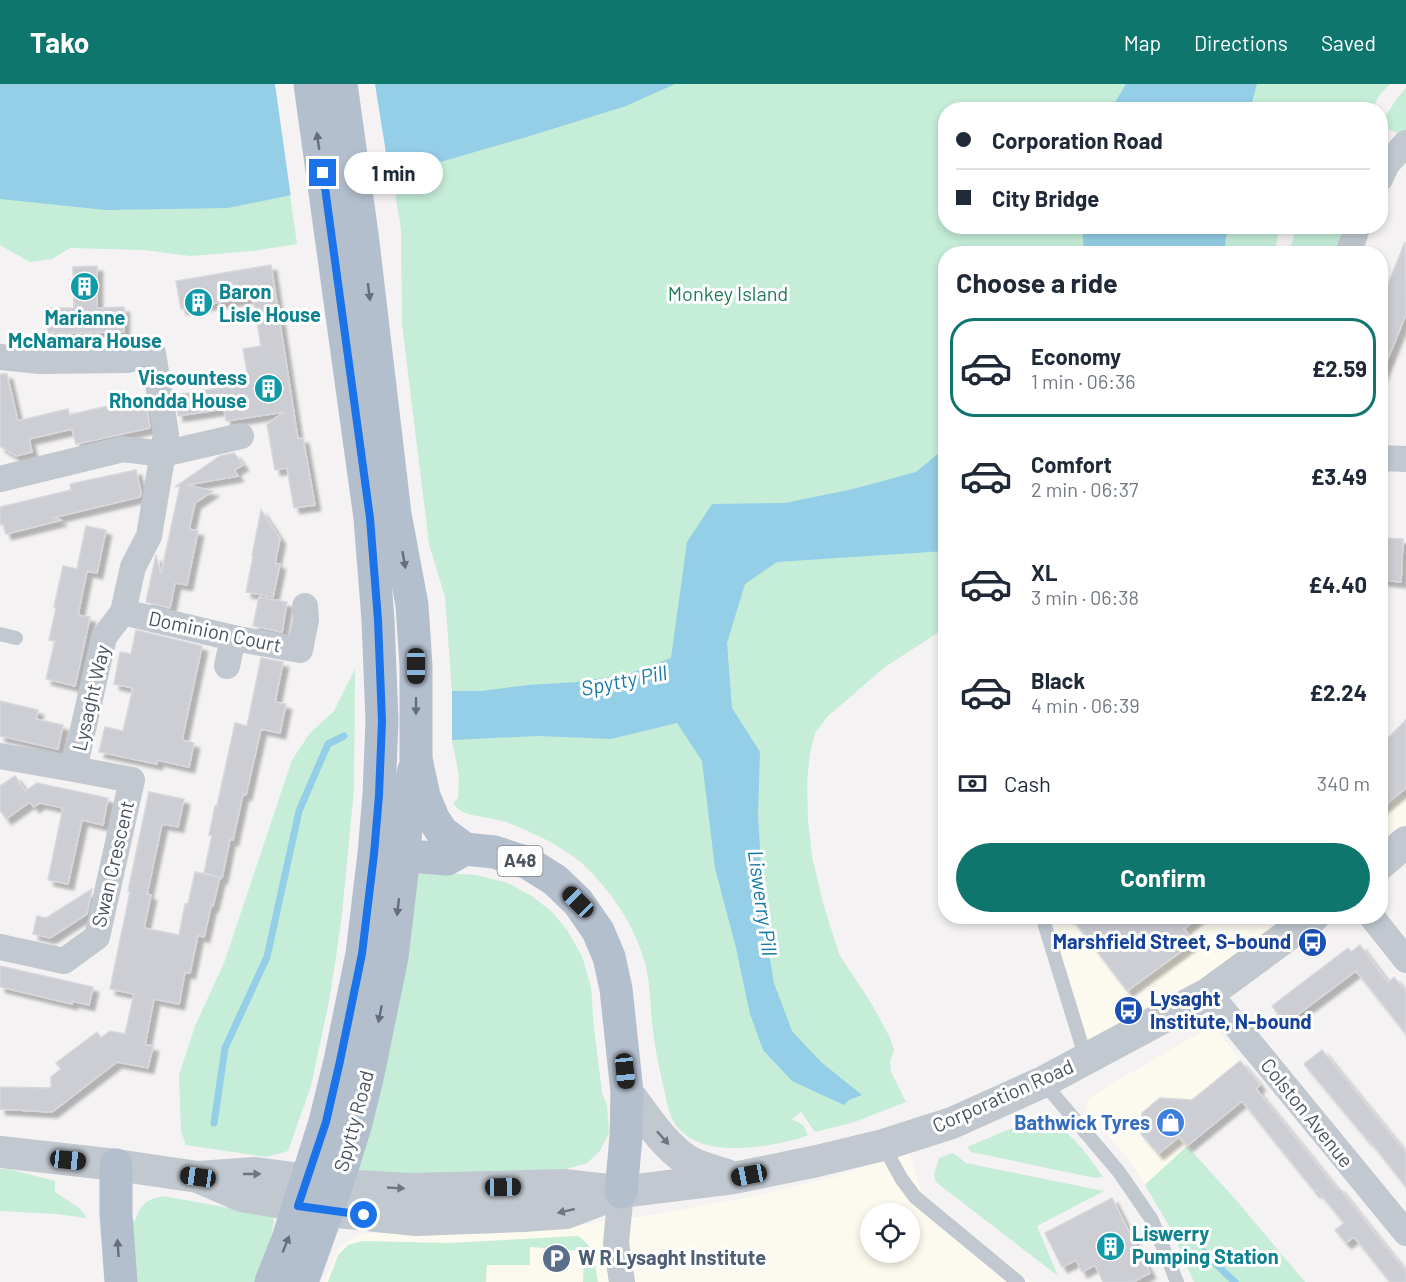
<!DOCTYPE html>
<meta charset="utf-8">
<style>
body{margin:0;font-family:Barlow,sans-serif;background:#f6f6f7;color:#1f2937;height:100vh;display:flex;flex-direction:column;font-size:22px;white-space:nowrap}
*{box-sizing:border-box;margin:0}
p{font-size:20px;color:#747a83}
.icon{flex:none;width:33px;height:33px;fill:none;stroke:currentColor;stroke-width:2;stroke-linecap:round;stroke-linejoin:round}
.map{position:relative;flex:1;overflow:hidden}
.sheet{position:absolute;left:938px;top:162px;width:450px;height:678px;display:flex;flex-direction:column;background:#fff;border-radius:24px;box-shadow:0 3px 9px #0003}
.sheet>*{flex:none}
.hud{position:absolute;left:938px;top:18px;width:450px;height:132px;border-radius:24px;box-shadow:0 3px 9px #0003;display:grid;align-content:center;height:132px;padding:0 18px;background:#fff}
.tools{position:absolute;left:860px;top:1119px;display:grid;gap:12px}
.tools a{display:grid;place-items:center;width:60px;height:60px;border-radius:50%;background:#fff;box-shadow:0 3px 9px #0003;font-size:30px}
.end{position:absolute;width:27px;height:27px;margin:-14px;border:8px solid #1a73e8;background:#fff;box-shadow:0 0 0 3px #fff}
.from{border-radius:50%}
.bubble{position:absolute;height:42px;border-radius:21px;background:#fff;box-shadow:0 3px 9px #0003;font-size:20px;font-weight:700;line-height:42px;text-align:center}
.car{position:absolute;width:18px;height:36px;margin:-18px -9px;border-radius:8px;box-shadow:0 0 4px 2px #0007;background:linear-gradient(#222 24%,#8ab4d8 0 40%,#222 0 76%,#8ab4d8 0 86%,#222 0)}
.hud b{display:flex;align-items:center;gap:21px;height:57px;font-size:22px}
.hud b+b{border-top:2px solid #e0e1e3}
.hud i{width:15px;height:15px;background:#1f2937}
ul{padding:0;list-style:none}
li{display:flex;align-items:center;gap:18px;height:99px;margin:0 12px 9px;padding:0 6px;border:3px solid transparent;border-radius:24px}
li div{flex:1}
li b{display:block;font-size:22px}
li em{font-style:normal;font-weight:700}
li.active{border-color:#0f766e}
li>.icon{width:54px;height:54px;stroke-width:1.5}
h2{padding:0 18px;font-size:27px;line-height:72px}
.pay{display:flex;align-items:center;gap:15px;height:66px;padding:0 18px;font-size:22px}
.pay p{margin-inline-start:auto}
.cta{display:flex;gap:12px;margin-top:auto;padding:12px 18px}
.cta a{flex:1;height:69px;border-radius:36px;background:#0f766e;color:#fff;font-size:24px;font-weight:700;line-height:69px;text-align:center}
header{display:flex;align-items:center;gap:36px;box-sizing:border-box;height:84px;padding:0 30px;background:#0f766e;color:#fff}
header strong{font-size:28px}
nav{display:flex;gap:33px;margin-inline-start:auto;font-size:21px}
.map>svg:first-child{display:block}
.commercial{fill:#fcf9ee;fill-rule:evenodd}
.green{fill:#c5edd8}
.water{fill:#95cee7}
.pier{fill:#f4f2f2}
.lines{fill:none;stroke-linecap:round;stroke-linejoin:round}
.stream{stroke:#95cee7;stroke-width:7}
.building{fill:#ccced4;stroke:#d6d8dd;stroke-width:1.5;filter:url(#shadow)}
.service{stroke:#c1c8cf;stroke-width:14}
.minor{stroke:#c1c8cf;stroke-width:26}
.tertiary{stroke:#c1c8cf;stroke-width:32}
.primary{stroke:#b4bfce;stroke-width:33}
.oneway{fill:#656e7a}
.oneway2{fill:#6e7680}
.route{stroke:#1a73e8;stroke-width:8}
.labels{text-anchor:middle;stroke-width:6;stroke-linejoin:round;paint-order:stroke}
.shield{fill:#fff;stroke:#81878e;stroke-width:1.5}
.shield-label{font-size:18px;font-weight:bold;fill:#4b535e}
.culture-label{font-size:20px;font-weight:bold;fill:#0d838f;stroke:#fff;text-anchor:start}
.park-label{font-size:20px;fill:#1f7c56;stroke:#fff}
.street-label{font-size:20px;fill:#4b535e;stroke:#fff}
.transit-label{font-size:20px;font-weight:bold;fill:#164399;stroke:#fff;text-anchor:end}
.shop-label{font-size:20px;font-weight:bold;fill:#366cbe;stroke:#fff;text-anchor:end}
.service-label{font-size:20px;font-weight:bold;fill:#4e5e75;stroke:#fff;text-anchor:start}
.water-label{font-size:21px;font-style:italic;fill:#177aa5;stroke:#fff}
</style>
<header>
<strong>Tako</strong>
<nav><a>Map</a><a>Directions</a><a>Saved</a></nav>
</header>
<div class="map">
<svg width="1406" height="1198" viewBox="0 0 1406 1198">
<defs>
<filter id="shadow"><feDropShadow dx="5.5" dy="5.5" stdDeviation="1.5" flood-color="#0004"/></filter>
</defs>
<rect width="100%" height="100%" fill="#f4f2f2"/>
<g class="commercial">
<polygon points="1380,690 1406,714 1406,758 1380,780"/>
<polygon points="1042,833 1314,833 1086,975"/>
<polygon points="1213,941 1260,1001 1187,1062 1145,1101 1132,1080 1116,1060 1089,1034 1086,1024 1089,1015 1106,1003"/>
<path d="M909,1067L923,1114L1032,1198H324L338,1165L351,1155L365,1149L490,1150L574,1142L638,1133L750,1113L835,1093L873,1079ZM870,1130H909V1168H870Z"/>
</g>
<g class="green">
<path d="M0,0H1390L1380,10L1372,25L945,26V142L1280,143L1274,169L945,170V544L885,583L828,632L815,649L810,669L807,698L808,736L812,772L823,819L839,870L873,922L890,954L894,966L890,978L891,988L906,1018L854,1038L815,1048L801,1028L792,1035L803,1041L808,1051C790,1059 751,1065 732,1064C712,1064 687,1058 675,1040C668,1029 666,1013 663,1001C659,983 655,965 653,947C650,925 651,901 645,879C635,844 617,816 592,789C577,773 556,760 536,751C524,745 511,739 498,736C482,731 463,734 453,719L458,714L459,692L452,656V607L445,513L429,460L402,240L401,145L392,90L290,111L297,160L252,167L190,172L144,166L70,164L52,175L30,178L0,161Z"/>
<polygon points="1406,4 1406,49 1399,50 1381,42 1380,40 1396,16"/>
<polygon points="1296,143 1355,143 1345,169 1289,170"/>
<polygon points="355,585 354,705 342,830 336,873 329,917 311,1002 288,1067 266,1073 186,1061 181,1047 179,991 195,942 224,879 292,676 310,649 334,627"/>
<polygon points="419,787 476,791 508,799 532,812 552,828 567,846 582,872 591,903 594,944 602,1009 607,1022 609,1049 600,1067 587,1079 556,1088 481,1093 357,1088 406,866"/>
<path d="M1040,1034C1069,1043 1087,1070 1103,1093L1095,1094L971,1068L967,1063L1032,1036Z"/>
<polygon points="1187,1062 1236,1116 1305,1198 1194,1198 1171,1145 1145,1101"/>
<polygon points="953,1069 966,1079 1104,1107 1037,1142 1058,1192 936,1098 934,1091 939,1074"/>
<polygon points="0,1085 9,1085 55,1097 55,1108 79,1124 87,1134 56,1130 0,1127"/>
<path d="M163,1112L272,1132L274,1138L271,1153L275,1156L259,1198H134L129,1136L135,1137C141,1119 146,1116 163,1112Z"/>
<path d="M578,1152C596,1163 594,1179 598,1198H583L584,1167L530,1163V1181H487L486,1198H328L338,1171L348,1161L363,1157L448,1159Z"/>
</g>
<g class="water">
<polygon points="0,0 675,0 626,22 530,52 413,86 228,124 106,126 0,115"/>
<polygon points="1126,0 1257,0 1250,25 1111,25"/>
<polygon points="1082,143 1082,142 1230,143 1226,153 1224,170 1084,169"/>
<polygon points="945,364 945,467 777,478 745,500 727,559 732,624 760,668 758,731 765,847 774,899 792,947 821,978 862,1011 849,1016 844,1021 792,997 763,966 750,930 736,864 715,784 702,677 677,639 611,655 538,652 452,656 452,607 482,607 528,601 577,598 629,590 671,574 687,458 712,420 785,419 853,405 916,388"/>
</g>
<polygon class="pier" points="275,0 375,0 390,94 291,114"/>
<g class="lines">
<g class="stream">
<polyline points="214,1039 225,964 267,873 299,727 328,660 344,652"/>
<polyline points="1204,1168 1223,1187 1235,1198"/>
</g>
</g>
<g class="building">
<polygon points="1405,158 1406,230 1381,292 1380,220"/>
<polygon points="271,181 298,355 303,354 315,421 294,424 287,384 275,386 267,340 284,328 226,337 224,325 178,332 175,311 249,299 243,265 261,262 253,213 181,225 176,197"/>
<polygon points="97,182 97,224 124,223 124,248 48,249 47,224 74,224 73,183"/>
<polygon points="0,290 7,290 18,337 68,325 69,331 121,319 123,325 146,319 150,344 76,360 72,345 29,355 32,368 16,372 0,362"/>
<polygon points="234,369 243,381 234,386 238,392 187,401 213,407 195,419 189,445 198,447 187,501 175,499 170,524 146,518 156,471 161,490 180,402 175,403 220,372"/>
<polygon points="136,386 141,408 140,413 52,434 62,436 6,450 3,440 0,441 0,423 71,406 70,400"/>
<polygon points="261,426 280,455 275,479 280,480 273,513 246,508 253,473 252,472"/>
<polygon points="86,442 106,446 97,489 87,487 78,531 90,533 75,602 46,595 55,557 49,556 56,524 54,523 63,482 77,485"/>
<polygon points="1380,454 1403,455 1401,498 1380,496"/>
<polygon points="259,513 287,518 282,548 253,542"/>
<polygon points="136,546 202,562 182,656 194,659 189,683 157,676 157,680 99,668 105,643 123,647 133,604 114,600 120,568 131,570"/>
<polygon points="261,574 283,578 275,618 286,620 280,649 261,645 246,711 243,710 233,756 230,755 222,794 220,793 213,822 211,822 204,853 198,851 190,889 185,888 179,920 154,915 145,961 153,962 148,984 117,978 52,1028 0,1025 0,1003 51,1004 51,993 61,985 56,979 97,948 101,954 110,947 125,950 134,910 110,905 130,808 128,807 149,708 184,715 178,743 162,740 147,810 151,811 144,844 179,851 185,820 188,820 195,788 219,793 204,789 212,751 209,751 215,722 217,722 235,639 247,642"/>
<polygon points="0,617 38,626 36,635 63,641 58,665 0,652"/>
<polygon points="1406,636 1406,704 1380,725 1380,662"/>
<polygon points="15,692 25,707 37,699 108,714 103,741 82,736 68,800 48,796 63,724 40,719 34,723 30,718 6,735 0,726 0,702"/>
<polygon points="92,805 87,830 50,854 33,850 37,832 46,834"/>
<polygon points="1070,832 1200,832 1184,845 1194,858 1127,907"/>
<polygon points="1360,861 1388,899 1394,893 1406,908 1406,950 1356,887 1285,940 1272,922 1348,864 1351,868"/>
<polygon points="0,882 93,903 89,921 72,917 72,920 0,903"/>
<polygon points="1322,966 1406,1069 1406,1103 1369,1056 1368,1057 1304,980"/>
<polygon points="1240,977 1260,1001 1256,1005 1337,1105 1338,1103 1406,1188 1406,1198 1390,1198 1354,1153 1346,1159 1335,1146 1344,1139 1317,1106 1315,1108 1242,1017 1187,1062 1179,1053 1158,1070 1141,1050 1142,1029 1160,1014 1192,1016"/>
<polygon points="1112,1114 1150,1189 1133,1198 1103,1198 1095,1181 1082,1188 1076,1176 1062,1183 1045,1149"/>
</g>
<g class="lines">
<g class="service">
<polyline points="0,550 16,554"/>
<polyline points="1042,832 1086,975"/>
<polyline points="1043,998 1119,1088 1152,1136 1177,1198"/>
<polyline points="883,1061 901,1094 915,1113 1018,1198"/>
</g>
<g class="minor">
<polyline points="1380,95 1387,80 1406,59"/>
<polyline points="1348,170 1358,142"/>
<polyline points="0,273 39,277 128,276 153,269 166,350 149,452 133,483 123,528 104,553 74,685 0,672"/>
<polyline points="1380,374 1406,375"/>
<polyline points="0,395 123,365 163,370 241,352"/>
<polyline points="123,528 233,554 300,566 306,536 305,522"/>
<polyline points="227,582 233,554"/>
<polyline points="1371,832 1406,876"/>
<polyline points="0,863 64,877 97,853 132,696 74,685"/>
<polyline points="1209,909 1406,1149"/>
<polyline points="621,1108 616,1159 622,1198"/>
</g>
<g class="tertiary">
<polyline points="1380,780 1406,758"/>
<path d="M627,1008C644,1030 663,1061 687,1076C698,1083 715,1087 727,1091"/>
<polyline points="0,1068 116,1081 198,1093 255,1089 356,1102 410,1105 564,1101 617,1107"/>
<polyline points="198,1093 242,1112 328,1127 416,1136 523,1132 566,1129 621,1108 734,1094 817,1077 883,1061 952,1039 1043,998 1209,909 1314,832"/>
</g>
<g class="primary">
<polyline points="341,0 362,150 395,430 412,521 416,582 416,675 424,712 434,736 442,748 465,765 494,768 528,779 555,796 578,818 598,847 609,873 616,905 627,1008 626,1053 621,1108"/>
<polyline points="382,770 447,775 465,765"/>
<polyline points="116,1081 116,1130 121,1198"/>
<polyline points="271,1198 288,1155 325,1038 340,977 362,870 374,770 379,711 382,637 378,536 370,434 310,0"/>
<polyline points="302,1198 337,1100 356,1039 368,990 392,873 404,772 408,712 414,686"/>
</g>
</g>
<defs><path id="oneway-solid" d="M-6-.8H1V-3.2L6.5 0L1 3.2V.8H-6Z" transform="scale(1.5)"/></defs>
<g class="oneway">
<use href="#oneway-solid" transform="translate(318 57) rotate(-98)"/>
<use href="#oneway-solid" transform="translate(369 208) rotate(83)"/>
<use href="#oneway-solid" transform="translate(404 476) rotate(80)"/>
<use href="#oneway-solid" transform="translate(416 622) rotate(90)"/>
<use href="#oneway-solid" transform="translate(398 823) rotate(97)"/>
<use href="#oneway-solid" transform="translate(380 930) rotate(101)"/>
<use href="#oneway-solid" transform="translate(286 1160) rotate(-68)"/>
<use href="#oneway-solid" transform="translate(118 1164) rotate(-94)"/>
</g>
<g class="oneway2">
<use href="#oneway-solid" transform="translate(663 1054) rotate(48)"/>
<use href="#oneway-solid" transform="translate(252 1090)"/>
<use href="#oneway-solid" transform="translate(396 1104) rotate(3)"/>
<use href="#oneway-solid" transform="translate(566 1127) rotate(167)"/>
</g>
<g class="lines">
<polyline class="route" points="323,89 370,434 378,536 382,637 379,711 374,770 362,870 340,977 326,1038 298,1122 364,1131"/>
</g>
<defs>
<symbol id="building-disc" viewBox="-11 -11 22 22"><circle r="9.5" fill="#0f9aa8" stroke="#fff"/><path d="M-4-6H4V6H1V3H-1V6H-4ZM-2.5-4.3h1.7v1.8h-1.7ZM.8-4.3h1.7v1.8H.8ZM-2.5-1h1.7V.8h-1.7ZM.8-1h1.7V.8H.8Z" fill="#fff"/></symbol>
<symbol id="bus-disc" viewBox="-11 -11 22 22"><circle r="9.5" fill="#1a4fb4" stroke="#fff"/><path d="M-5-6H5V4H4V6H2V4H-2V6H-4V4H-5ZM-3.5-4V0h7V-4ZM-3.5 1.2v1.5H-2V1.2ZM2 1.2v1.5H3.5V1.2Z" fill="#fff"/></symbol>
<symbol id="shop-disc" viewBox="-11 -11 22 22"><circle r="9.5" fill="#3f7fe0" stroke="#fff"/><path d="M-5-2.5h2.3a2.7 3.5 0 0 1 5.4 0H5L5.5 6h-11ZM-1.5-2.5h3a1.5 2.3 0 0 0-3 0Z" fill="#fff"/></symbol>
<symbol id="parking-disc" viewBox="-11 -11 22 22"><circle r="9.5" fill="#5c6f8a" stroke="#fff"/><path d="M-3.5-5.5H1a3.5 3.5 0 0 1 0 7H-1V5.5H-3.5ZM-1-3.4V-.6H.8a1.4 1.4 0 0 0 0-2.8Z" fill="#fff"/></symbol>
</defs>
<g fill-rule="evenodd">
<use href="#building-disc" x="68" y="186" width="33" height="33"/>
<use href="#building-disc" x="182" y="202" width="33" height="33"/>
<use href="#building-disc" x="252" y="288" width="33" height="33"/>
<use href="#bus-disc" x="1296" y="842" width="33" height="33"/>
<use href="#bus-disc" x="1112" y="910" width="33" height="33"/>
<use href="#shop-disc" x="1154" y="1022" width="33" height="33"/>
<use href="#building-disc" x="1094" y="1146" width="33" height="33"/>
<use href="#parking-disc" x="540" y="1158" width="33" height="33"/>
</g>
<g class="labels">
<rect class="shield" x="497.5" y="762" width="45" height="30" rx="4.5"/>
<g class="shield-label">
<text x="520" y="783">A48</text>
</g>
<g class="culture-label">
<text x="219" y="215">Baron<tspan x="219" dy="23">Lisle House</tspan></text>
<text x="85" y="241" text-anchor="middle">Marianne<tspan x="85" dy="23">McNamara House</tspan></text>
<text x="247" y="301" text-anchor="end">Viscountess<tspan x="247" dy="23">Rhondda House</tspan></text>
<text x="1132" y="1157">Liswerry<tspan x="1132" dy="23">Pumping Station</tspan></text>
</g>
<g class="park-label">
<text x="728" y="217">Monkey Island</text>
</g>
<g class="street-label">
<text transform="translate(215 548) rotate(12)" y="7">Dominion Court</text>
<text transform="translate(91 614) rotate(-77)" y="7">Lysaght Way</text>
<text transform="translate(113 780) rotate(-77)" y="7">Swan Crescent</text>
<text transform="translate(1003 1012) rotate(-24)" y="7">Corporation Road</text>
<text transform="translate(1307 1029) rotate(51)" y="7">Colston Avenue</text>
<text transform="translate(354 1037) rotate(-75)" y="7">Spytty Road</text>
</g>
<g class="transit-label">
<text x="1291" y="865">Marshfield Street, S-bound</text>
<text x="1150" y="922" text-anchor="start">Lysaght<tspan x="1150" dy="23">Institute, N-bound</tspan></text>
</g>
<g class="shop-label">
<text x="1150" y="1046">Bathwick Tyres</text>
</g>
<g class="service-label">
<text x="578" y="1181">W R Lysaght Institute</text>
</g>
<g class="water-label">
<text transform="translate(624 597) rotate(-11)" y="7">Spytty Pill</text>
<text transform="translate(762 819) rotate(82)" y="7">Liswerry Pill</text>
</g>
</g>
</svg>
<div class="tools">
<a><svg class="icon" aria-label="locate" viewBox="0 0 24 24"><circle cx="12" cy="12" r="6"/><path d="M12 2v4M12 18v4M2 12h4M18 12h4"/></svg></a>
</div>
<i class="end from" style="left:364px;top:1131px"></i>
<i class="end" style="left:323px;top:89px"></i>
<div class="bubble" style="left:344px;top:68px;width:99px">1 min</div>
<i class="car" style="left:416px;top:582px;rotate:180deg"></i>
<i class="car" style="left:578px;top:818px;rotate:315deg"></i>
<i class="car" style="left:625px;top:987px;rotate:174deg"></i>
<i class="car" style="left:68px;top:1076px;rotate:96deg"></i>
<i class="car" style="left:749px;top:1091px;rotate:259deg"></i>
<i class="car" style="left:198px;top:1093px;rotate:278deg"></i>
<i class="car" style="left:503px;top:1103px;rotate:89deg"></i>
<div class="hud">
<b><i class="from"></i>Corporation Road</b>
<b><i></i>City Bridge</b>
</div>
<section class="sheet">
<h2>Choose a ride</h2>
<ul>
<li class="active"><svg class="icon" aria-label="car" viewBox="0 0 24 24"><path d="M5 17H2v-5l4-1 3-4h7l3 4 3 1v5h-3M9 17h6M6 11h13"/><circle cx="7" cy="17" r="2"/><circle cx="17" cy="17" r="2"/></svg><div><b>Economy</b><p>1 min · 06:36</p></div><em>£2.59</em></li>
<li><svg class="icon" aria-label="car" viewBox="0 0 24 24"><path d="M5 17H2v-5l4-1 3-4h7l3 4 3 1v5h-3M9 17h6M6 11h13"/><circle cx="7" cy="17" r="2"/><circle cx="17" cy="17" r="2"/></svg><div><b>Comfort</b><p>2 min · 06:37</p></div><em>£3.49</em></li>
<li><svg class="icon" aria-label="car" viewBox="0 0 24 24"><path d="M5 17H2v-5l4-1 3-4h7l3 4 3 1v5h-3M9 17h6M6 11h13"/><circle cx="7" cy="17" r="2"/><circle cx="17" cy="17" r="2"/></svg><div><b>XL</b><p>3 min · 06:38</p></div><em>£4.40</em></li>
<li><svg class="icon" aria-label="car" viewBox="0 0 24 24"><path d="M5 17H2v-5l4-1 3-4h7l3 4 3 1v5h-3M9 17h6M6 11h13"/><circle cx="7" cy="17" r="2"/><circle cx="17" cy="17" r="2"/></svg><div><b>Black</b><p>4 min · 06:39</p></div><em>£2.24</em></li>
</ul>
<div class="pay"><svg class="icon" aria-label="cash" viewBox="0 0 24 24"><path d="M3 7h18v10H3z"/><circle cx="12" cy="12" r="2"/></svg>Cash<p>340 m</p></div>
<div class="cta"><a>Confirm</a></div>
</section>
</div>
